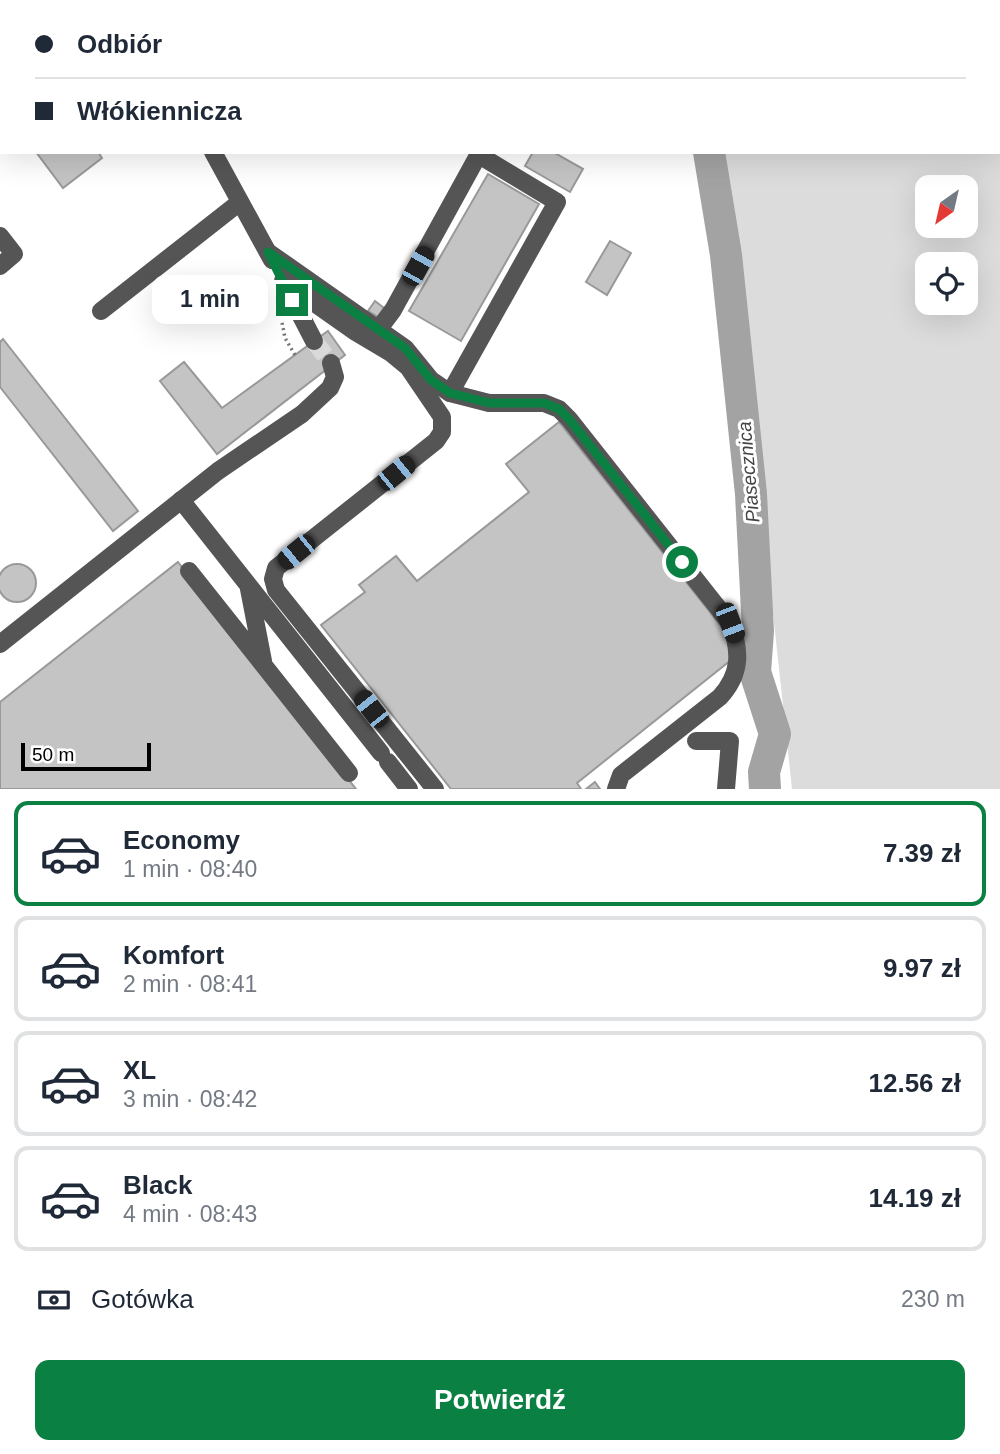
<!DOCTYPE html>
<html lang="pl">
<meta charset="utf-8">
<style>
body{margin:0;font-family:Arial,sans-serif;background:#f2f2f3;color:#1f2937;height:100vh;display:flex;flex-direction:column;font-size:26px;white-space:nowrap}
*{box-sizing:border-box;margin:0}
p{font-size:23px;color:#747a83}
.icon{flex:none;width:38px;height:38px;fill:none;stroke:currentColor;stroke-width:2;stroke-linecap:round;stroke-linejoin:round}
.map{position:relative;height:789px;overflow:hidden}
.side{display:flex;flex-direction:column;background:#fff;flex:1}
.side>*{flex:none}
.guide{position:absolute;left:0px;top:0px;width:1001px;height:154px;box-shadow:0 7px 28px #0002;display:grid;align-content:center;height:154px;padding:0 35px;background:#fff}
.needle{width:46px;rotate:214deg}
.buttons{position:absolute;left:915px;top:175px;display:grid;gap:14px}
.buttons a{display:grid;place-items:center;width:63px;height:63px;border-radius:14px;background:#fff;box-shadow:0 7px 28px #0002;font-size:35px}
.scale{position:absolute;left:21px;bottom:18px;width:130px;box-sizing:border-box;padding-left:7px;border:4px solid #000;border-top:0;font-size:19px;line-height:24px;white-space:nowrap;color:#000;-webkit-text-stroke:5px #fff;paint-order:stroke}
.end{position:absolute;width:32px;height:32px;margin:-16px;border:9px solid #0b8043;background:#fff;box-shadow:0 0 0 4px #fff}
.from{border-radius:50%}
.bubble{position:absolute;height:49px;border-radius:14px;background:#fff;box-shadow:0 7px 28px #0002;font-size:23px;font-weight:800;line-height:49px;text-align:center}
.car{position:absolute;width:21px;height:42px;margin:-21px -10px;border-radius:9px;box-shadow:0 0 5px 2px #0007;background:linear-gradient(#222 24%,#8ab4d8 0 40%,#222 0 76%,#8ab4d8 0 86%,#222 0)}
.guide b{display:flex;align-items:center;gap:24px;height:66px;font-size:26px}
.guide b+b{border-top:2px solid #e0e1e3}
.guide i{width:18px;height:18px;background:#1f2937}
ul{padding:12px 0 0;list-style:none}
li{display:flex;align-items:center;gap:21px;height:105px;margin:0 14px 10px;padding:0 21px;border:4px solid #e0e1e3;border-radius:14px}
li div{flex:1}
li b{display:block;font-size:26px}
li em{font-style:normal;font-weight:800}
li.selected{border-color:#0b8043}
li>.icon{width:63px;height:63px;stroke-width:1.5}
.pay{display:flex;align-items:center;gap:18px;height:77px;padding:0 35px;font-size:26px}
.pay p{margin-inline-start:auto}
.button{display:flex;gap:14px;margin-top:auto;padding:14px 35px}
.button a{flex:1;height:80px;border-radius:14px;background:#0b8043;color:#fff;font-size:28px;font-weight:800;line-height:80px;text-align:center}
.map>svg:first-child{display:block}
.green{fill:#dcdcdc;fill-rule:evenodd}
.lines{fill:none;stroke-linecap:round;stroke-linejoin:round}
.river{stroke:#a3a3a3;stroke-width:32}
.building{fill:#c4c4c4;stroke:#999;stroke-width:2}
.minor-tunnel{stroke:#d9d9d9;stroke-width:18;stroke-dasharray:18 9;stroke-linecap:butt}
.path{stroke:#777;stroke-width:3.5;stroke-dasharray:2 3.5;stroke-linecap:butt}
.minor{stroke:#555;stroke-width:18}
.route{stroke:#0b8043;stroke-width:9}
.labels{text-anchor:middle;stroke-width:6;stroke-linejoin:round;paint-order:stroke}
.water-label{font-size:19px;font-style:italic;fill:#444;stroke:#fff}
</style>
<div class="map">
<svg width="1000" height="789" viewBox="0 0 1000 789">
<rect width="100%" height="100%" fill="#fff"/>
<path class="green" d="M622,0H1000V789H792L737,280L713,152H999V2ZM928,187H966V226H928ZM928,264H966V303H928Z"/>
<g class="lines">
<g class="river">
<polyline points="618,0 620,2"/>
<polyline points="709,152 726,255 751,494 758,631 755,672 775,734 764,772 765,789"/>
</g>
</g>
<g class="building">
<polygon points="416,0 447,0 445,2"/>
<polygon points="36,152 98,152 102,158 63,188"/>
<polygon points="533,152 553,152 583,169 570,192 525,166"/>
<polygon points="488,174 539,204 461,341 409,311"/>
<polygon points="610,241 631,253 607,295 586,282"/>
<polygon points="375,301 384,308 378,317 368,311"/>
<polygon points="328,331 345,355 217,454 160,381 184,362 222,408"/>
<polygon points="3,339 138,511 113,531 0,387 0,342"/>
<polygon points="559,422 728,635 731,660 577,783 581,789 451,789 321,625 365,592 359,585 396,556 417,581 529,492 506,464"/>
<polygon points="178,562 356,789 0,789 0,702"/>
<circle cx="17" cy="583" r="19"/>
<polygon points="595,782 600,789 586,789"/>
</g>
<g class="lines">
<polyline class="minor-tunnel" points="314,341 331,363"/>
<g class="path">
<polyline points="0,1 2,0"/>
<polyline points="280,312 285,338 295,355"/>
</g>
<g class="minor">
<polyline points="129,0 130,2"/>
<polyline points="517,0 518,2"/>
<polyline points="213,152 272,260"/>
<polyline points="0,236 14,254 0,266"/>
<path d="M268,252L405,348L431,380L450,393L489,403H544L559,409L569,419L730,623C741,651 741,674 720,697L621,775L616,789"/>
<polyline points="283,281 354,331 391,353 408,367 442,417 442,432 436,441 276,568 273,579 276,590 435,789"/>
<polyline points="285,285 314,341"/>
<polyline points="101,311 240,202"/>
<polyline points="378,330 393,310 480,152"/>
<polyline points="450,393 557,202 479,155"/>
<polyline points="181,500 381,753"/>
<polyline points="189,571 349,773"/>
<polyline points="249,589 263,661"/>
<polyline points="0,644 218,471 302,414 330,388 335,377 331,363"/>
<polyline points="696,741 730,741 726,789"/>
<polyline points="388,762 409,789"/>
</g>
</g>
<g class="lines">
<polyline class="route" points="292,300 268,252 405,348 431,380 450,393 489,403 544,403 559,409 569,419 682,562"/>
</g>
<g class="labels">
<g class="water-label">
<text transform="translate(748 472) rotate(-95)" y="7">Piasecznica</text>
</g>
</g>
</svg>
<div class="buttons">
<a><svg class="needle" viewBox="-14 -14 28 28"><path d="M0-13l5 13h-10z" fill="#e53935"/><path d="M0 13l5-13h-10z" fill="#747a83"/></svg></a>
<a><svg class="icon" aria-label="locate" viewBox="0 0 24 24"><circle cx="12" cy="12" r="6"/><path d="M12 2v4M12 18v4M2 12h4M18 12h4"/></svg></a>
</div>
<div class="scale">50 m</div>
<i class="end from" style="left:682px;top:562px"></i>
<i class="end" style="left:292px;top:300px"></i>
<div class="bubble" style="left:152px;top:275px;width:116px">1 min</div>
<i class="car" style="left:418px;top:266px;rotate:29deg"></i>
<i class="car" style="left:396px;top:473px;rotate:51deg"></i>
<i class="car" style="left:296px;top:552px;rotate:231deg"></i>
<i class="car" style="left:730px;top:623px;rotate:159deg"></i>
<i class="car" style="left:371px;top:709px;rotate:322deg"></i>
<div class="guide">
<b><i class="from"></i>Odbiór</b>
<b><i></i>Włókiennicza</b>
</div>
</div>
<section class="side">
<ul>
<li class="selected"><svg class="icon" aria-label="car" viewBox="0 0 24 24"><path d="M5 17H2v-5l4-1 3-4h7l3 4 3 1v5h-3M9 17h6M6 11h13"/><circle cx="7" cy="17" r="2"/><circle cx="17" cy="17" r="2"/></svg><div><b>Economy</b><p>1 min · 08:40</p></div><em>7.39 zł</em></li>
<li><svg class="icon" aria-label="car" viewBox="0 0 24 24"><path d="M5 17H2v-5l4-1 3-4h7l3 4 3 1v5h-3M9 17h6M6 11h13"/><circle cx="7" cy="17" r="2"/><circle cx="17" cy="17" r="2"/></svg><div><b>Komfort</b><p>2 min · 08:41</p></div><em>9.97 zł</em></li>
<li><svg class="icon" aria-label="car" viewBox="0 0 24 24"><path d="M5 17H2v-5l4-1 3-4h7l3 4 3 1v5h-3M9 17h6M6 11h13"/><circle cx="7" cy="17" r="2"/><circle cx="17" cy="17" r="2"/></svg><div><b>XL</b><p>3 min · 08:42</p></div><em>12.56 zł</em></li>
<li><svg class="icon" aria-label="car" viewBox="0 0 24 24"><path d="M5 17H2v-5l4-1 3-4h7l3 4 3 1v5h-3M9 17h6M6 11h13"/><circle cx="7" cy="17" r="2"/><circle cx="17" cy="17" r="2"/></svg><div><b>Black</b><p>4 min · 08:43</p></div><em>14.19 zł</em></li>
</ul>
<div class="pay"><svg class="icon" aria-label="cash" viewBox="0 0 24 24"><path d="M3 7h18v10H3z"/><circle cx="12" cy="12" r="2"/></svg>Gotówka<p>230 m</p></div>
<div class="button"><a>Potwierdź</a></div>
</section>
